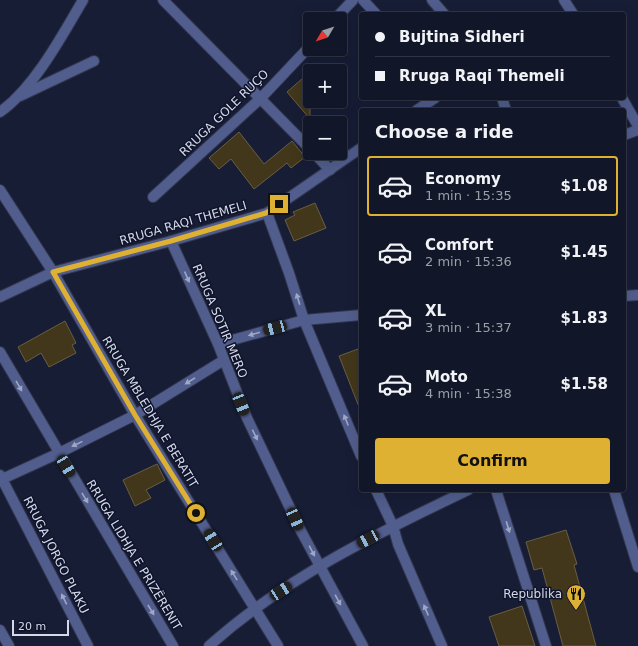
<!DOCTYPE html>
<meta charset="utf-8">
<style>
body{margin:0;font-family:"DejaVu Sans",sans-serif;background:#1e2334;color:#f1f3f6;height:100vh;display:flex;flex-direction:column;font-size:15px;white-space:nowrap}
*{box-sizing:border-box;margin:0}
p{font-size:13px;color:#9c9fa8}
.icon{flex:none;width:22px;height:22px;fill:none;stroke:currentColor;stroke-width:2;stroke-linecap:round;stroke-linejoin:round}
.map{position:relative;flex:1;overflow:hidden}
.drawer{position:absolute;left:359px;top:108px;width:267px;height:384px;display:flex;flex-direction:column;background:#111628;border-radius:4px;box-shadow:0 4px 16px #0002,0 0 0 1px #303545}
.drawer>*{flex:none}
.top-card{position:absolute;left:359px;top:12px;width:267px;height:88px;border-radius:4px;box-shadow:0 4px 16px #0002,0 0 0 1px #303545;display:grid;align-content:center;height:88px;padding:0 16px;background:#111628}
.needle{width:26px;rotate:231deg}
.buttons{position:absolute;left:303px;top:12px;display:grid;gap:8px}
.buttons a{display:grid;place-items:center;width:44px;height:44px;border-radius:4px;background:#111628;box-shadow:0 4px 16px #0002,0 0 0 1px #303545;font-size:20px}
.scale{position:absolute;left:12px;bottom:10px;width:57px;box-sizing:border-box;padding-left:4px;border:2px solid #d4d9ea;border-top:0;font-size:11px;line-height:14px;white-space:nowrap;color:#d4d9ea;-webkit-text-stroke:3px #0f142b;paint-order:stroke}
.end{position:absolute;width:18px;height:18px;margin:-9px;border:5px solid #deb133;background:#111;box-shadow:0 0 0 2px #111}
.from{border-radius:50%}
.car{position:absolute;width:12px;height:24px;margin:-12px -6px;border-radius:5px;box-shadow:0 0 3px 1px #0007;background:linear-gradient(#222 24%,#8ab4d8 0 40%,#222 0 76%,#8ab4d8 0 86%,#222 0)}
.top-card b{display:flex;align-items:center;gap:14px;height:38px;font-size:15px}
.top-card b+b{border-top:1px solid #303545}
.top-card i{width:10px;height:10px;background:#f1f3f6}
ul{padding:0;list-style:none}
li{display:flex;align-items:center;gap:12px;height:60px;margin:0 8px 6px;padding:0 8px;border:2px solid transparent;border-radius:4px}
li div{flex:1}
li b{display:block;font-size:15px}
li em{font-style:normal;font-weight:700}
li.current{border-color:#deb133}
li>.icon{width:36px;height:36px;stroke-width:1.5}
h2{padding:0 16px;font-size:18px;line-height:48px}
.primary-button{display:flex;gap:8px;margin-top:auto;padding:8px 16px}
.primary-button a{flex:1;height:46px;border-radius:4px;background:#deb133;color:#111;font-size:16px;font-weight:700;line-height:46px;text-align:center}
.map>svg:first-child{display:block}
.building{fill:#42371a;stroke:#6a5e41}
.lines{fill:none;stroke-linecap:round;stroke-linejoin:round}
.street-casing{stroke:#31374e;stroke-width:12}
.street{stroke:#515d8d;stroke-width:10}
.oneway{fill:#a0a7c5}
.route{stroke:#deb133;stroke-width:5}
.labels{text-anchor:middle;stroke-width:3;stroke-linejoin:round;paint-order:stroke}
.street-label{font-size:12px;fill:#d4d9ea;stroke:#0f142b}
.poi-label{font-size:12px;fill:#d4d9ea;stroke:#0f142b;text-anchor:end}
</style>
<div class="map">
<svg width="638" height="646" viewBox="0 0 638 646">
<rect width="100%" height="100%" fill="#171d35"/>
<g class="building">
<polygon points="303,78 310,86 310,119 287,92"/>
<polygon points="239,132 264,164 292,141 305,157 291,168 287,163 254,189 231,159 219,169 209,158"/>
<polygon points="315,203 326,228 294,241 285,220 295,215 293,212"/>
<polygon points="65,321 76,343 72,345 76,353 49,367 41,353 26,362 18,347"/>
<polygon points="358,349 361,358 361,412 339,356"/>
<polygon points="157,464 165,480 146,490 151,498 135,506 123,480"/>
<polygon points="566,530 577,564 574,565 596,646 563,646 542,568 534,570 526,542"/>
<polygon points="522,606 535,646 499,646 489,617"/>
</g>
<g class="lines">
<defs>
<g id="street">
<polyline points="163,0 310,149"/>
<polyline points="363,0 376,14"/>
<polyline points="432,0 444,14"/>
<polyline points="564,0 573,14"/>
<polyline points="335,19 353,0"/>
<polyline points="20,96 94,61"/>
<polyline points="502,98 506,110"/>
<polyline points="622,98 638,126"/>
<polyline points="417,110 435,98"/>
<path d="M0,112C34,88 62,36 83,0"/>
<polyline points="624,135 638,130"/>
<polyline points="314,153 330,170"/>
<polyline points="0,190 53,272 135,415 278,646"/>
<polyline points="153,197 261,98 310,46"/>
<polyline points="267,213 289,273 304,320 361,456"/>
<polyline points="171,241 218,344 247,418 301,531 363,646"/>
<polyline points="624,296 638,295"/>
<polyline points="0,297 53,272 171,241 267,213 361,148"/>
<polyline points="218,344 304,320 361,315"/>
<polyline points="0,352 173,646"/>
<polyline points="0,475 88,646"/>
<polyline points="0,480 59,453 135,415 224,360"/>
<polyline points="376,490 393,526 398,544 442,646"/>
<polyline points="496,490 546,646"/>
<polyline points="614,490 638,567"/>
<polyline points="0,630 9,646"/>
<path d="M209,646C286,577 376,534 468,490"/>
</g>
</defs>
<use href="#street" class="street-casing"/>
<use href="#street" class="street"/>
</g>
<defs><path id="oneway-solid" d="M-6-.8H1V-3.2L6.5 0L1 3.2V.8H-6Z"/></defs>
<g class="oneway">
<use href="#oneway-solid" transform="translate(187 277) rotate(66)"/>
<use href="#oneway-solid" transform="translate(298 299) rotate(-107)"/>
<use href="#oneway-solid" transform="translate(254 334) rotate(164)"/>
<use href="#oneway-solid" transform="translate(190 381) rotate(148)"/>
<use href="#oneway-solid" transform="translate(19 386) rotate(60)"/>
<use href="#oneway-solid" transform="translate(346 420) rotate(-112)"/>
<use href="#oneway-solid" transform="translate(255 435) rotate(64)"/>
<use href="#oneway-solid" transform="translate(77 444) rotate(154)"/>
<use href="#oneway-solid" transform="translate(85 498) rotate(59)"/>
<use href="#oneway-solid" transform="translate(508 527) rotate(73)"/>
<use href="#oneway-solid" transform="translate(312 551) rotate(62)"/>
<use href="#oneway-solid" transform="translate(234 575) rotate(-122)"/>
<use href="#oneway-solid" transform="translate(64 599) rotate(-117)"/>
<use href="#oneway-solid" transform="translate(338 600) rotate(61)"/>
<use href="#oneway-solid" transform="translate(151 610) rotate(59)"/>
<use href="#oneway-solid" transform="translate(426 610) rotate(-113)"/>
</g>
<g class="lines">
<polyline class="route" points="196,513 135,415 53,272 171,241 266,213 279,204"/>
</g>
<defs>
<symbol id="restaurant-pin" viewBox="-11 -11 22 30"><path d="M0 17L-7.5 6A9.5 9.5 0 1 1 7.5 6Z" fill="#deb133" stroke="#0f142b"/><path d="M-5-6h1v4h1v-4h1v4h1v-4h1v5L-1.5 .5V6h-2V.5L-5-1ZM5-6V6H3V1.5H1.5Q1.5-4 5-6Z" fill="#111"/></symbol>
</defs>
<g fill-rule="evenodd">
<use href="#restaurant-pin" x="565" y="583" width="22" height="30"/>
</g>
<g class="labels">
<g class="street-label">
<text transform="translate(224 113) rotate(-44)" y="4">RRUGA GOLE RUÇO</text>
<text transform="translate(183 223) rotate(-16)" y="4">RRUGA RAQI THEMELI</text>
<text transform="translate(220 321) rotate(67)" y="4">RRUGA SOTIR MERO</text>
<text transform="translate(150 412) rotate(59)" y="4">RRUGA MBLEDHJA E BERATIT</text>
<text transform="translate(56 555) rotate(63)" y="4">RRUGA JORGO PLAKU</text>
<text transform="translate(134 555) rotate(59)" y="4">RRUGA LIDHJA E PRIZËRENIT</text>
</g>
<g class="poi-label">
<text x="562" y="598">Republika</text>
</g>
</g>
</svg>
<div class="buttons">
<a><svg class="needle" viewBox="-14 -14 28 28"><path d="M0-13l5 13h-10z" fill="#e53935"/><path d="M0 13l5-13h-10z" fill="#9c9fa8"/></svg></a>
<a>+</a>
<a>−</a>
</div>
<div class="scale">20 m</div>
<i class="end from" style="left:196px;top:513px"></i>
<i class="end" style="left:279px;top:204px"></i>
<i class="car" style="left:275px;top:328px;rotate:255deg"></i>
<i class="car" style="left:241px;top:404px;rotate:158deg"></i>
<i class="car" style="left:66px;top:466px;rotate:149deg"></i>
<i class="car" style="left:295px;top:519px;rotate:156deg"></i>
<i class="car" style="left:368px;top:539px;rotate:242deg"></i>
<i class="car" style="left:213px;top:540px;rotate:328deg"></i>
<i class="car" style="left:281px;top:591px;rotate:57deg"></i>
<div class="top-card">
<b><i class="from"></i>Bujtina Sidheri</b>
<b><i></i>Rruga Raqi Themeli</b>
</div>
<section class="drawer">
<h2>Choose a ride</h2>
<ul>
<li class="current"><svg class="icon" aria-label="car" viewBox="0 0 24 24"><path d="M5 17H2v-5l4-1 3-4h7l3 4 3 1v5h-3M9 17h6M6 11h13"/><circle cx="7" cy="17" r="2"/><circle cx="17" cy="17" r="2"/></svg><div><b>Economy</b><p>1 min · 15:35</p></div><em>$1.08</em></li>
<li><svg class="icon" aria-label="car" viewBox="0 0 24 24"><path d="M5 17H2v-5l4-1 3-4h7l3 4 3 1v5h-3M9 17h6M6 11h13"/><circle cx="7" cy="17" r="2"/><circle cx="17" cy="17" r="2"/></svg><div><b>Comfort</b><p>2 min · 15:36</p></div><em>$1.45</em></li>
<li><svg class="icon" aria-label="car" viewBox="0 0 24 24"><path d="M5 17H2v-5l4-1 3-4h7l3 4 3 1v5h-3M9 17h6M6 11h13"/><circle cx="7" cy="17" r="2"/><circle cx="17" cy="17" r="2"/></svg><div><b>XL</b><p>3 min · 15:37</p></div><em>$1.83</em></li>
<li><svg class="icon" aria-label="car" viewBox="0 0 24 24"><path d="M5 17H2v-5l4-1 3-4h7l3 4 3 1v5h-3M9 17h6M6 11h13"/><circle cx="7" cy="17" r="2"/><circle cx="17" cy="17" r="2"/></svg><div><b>Moto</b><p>4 min · 15:38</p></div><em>$1.58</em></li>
</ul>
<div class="primary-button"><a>Confirm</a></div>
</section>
</div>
